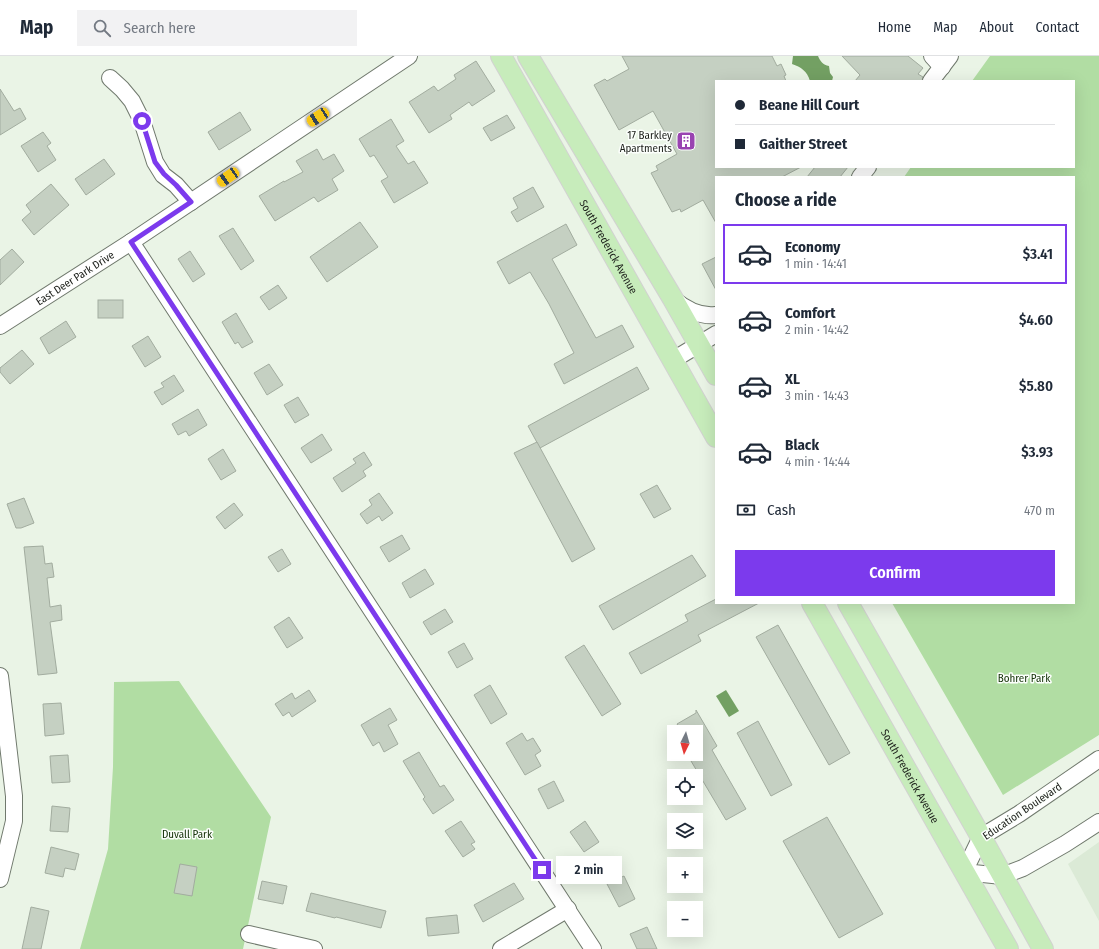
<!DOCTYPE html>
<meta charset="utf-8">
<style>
body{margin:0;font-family:"Fira Sans Condensed",sans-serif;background:#f2f2f3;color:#1f2937;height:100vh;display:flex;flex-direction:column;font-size:15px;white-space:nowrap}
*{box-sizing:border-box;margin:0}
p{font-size:13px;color:#747a83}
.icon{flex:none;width:22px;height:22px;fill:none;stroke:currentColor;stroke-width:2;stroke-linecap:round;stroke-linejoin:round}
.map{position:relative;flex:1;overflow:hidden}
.panel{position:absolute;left:715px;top:120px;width:360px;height:428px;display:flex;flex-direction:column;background:#fff;border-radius:0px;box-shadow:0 4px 16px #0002}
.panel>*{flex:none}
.top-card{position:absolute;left:715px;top:24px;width:360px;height:88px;border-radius:0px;box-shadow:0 4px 16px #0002;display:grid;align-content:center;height:88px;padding:0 20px;background:#fff}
.needle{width:26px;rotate:185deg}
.buttons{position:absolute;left:667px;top:669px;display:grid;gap:8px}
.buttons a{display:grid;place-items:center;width:36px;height:36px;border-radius:0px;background:#fff;box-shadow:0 4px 16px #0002;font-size:20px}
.end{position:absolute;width:18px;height:18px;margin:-9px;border:5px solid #7c3aed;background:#fff;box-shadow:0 0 0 2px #fff}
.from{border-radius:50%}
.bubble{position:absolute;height:28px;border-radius:0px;background:#fff;box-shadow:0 4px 16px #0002;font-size:13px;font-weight:600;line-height:28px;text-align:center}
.car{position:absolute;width:12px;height:24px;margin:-12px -6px;border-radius:5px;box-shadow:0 0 3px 1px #0007;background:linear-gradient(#f5c518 24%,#345 0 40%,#f5c518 0 76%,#345 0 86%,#f5c518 0)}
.top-card b{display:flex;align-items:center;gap:14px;height:38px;font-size:15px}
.top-card b+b{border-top:1px solid #e0e1e3}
.top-card i{width:10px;height:10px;background:#1f2937}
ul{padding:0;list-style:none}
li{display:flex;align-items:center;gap:12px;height:60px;margin:0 8px 6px;padding:0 12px;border:2px solid transparent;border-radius:0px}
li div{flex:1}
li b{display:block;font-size:15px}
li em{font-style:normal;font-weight:600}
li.on{border-color:#7c3aed}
li>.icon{width:36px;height:36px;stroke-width:1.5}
h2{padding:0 20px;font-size:18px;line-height:48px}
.pay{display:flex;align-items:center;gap:10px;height:44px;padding:0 20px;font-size:15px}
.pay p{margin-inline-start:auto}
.cta{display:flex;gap:8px;margin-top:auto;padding:8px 20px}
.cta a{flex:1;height:46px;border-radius:0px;background:#7c3aed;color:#fff;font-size:16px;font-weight:600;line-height:46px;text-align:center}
header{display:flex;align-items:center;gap:24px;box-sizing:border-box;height:56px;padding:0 20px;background:#fff;border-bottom:1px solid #e0e1e3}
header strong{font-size:19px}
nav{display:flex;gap:22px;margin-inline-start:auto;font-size:14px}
.search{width:280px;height:36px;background:#f2f2f3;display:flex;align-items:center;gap:10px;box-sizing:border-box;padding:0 14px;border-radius:0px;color:#747a83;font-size:15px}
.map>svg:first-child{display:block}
.built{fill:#dbead6}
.green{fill:#b1dda3}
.water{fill:#73a063}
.building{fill:#c5d0c2;stroke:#a2ac9f}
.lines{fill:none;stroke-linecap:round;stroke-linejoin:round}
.minor-casing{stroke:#70796d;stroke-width:18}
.major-casing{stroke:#d2d2d1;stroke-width:22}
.minor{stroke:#fff;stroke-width:16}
.major{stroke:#c7ecbb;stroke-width:20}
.route{stroke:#7c3aed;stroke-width:5}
.labels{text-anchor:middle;stroke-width:3;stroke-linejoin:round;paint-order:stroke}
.poi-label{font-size:11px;fill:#1c1f1a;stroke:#fcfffc;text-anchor:end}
.street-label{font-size:11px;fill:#1c1f1a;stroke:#fcfffc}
.park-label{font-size:11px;fill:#133106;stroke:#fcfffc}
</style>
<header>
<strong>Map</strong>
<div class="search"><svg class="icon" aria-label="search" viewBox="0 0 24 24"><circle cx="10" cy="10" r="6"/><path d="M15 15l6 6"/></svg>Search here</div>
<nav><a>Home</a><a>Map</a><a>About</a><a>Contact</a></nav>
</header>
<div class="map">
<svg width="1099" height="893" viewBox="0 0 1099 893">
<rect width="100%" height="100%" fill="#eaf4e6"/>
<polygon class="built" points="1099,786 1099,865 1068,808"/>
<g class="green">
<polygon points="990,0 1099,0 1099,679 1003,739 892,547 1074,547 1074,121 904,121 911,111 1074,111 1074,25 972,25"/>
<polygon points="179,625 271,761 243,893 80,893 108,793 113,711 114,626"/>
</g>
<g class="water">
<path d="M793,0H818C820,5 823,9 829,10L830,17L833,21L832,25H810C807,15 801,11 792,8Z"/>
<polygon points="726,634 739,655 729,661 716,640"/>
</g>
<g class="building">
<polygon points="622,0 772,0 777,10 781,8 786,19 784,20 786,25 716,25 716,111 801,111 782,121 716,121 716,167 703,144 681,156 680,153 672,156 651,117 658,114 656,110 677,98 653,55 619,74 594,29 605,23 607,25 629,13"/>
<polygon points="842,0 908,0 923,12 918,18 923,21 922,25 855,25 860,19"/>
<polygon points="476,5 495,35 472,50 469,46 450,59 452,63 429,77 409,46 434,30 438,35 456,23 454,19"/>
<polygon points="0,33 14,55 20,52 26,63 0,79"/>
<polygon points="240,56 251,74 219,94 208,76"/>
<polygon points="507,59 515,72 491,85 483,72"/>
<polygon points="391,63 404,85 396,90 408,108 414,105 428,127 394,147 381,125 388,121 374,99 370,101 359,83"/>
<polygon points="43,76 51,87 47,90 56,104 38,116 21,90"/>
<polygon points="317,93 323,104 334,98 344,115 332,123 338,134 318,146 314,141 275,165 259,140 284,125 284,126 303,116 296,105"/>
<polygon points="104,103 115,118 86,139 75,123"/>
<polygon points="815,111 848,111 840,121 807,121"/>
<polygon points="51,128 69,149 34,179 22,164 31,156 26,149"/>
<polygon points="533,131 544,151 517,166 511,156 518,152 513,142"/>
<polygon points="360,166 378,191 327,226 310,201"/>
<polygon points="566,168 577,189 552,203 596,282 622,269 634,291 564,328 554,308 574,297 549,248 530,216 509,228 497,206"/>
<polygon points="233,172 254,205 241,214 219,180"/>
<polygon points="12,193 24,206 0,229 0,204"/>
<polygon points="190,195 205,218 193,226 178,203"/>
<polygon points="716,201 716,234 702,208"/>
<polygon points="278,229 287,242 269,254 260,241"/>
<rect x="98" y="244" width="25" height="18"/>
<polygon points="236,257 253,286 242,292 238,286 235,288 222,266"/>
<polygon points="66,265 76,281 49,298 40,282"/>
<polygon points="148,280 161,301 145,311 132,290"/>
<polygon points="22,294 34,308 10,328 0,316 0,312"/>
<polygon points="269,308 283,329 267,339 254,317"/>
<polygon points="637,311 649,333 540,392 528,370"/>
<polygon points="174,319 184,335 162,349 154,336 164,331 161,327"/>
<polygon points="298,341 309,359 295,367 284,349"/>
<polygon points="198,353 207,369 189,380 186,375 178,379 172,368"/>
<polygon points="322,378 332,394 311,407 301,392"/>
<polygon points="537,386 595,493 572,506 514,397"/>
<polygon points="223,393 236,415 221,424 208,403"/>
<polygon points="364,396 372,409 363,415 366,420 342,436 333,422 356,407 353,403"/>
<polygon points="657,429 671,453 654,462 640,438"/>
<polygon points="379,437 393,457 382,465 379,460 367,468 360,458 372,449 369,444"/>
<polygon points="24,442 34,467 21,472 16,472 7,448"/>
<polygon points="234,447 243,459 225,473 216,461"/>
<polygon points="402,479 410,493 389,506 380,491"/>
<polygon points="43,490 45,508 52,507 54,521 47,522 50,551 61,549 62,564 50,566 57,617 38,619 24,491"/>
<polygon points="282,493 291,508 278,516 268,501"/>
<polygon points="692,499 706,520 613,574 599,550"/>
<polygon points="425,513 434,528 410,542 402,527"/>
<polygon points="716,543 716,547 759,547 698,579 701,585 641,618 629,597 688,565 685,559"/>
<polygon points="445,553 453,566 431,579 423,566"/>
<polygon points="289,561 303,582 287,592 274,571"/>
<polygon points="778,569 850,697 829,709 756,581"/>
<polygon points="464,587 473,603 457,612 448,596"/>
<polygon points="584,589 621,648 602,660 565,601"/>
<polygon points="490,629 507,658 491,668 474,639"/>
<polygon points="309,634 316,645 292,661 289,656 283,660 275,648 292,637 295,643"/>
<polygon points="61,647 64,678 45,680 43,648"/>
<polygon points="390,652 397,664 388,669 398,688 384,696 379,686 373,690 361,669"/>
<polygon points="696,654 717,690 712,694 746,753 726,764 691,705 697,702 696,700 696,676 682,676 677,668 696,657"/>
<polygon points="758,665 792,729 771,740 737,677"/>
<polygon points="522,677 527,685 533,682 541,695 535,699 541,710 525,719 506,687"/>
<polygon points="419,696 440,731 444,729 454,744 433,758 423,743 425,741 403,705"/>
<polygon points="68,699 70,726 52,727 50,700"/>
<polygon points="554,725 564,745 548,753 538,733"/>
<polygon points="52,750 70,752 68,776 50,775"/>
<polygon points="827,761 883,858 839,882 783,785"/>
<polygon points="461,765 475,786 471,788 475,793 463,801 445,775"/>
<polygon points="585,765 599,786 584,796 570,776"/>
<polygon points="51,791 79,798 75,814 65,812 63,821 45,817"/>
<polygon points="180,808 197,811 192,840 174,837"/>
<polygon points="624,820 635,843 619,851 607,828"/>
<polygon points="262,825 287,830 283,848 258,843"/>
<polygon points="514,827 524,843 483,866 474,849"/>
<polygon points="311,837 386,855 381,872 336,861 335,862 306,855"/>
<polygon points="31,851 49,855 41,893 22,893"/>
<polygon points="457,859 459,877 428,880 426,862"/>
<polygon points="647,871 657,893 637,893 630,878"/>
</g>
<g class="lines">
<defs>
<g id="minor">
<polyline points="932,0 942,11"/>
<polyline points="110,22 122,33 132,45 142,65 155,106 163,119 176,129 191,146"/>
<polyline points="931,25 950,0"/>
<polyline points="860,121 868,111"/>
<polyline points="131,186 593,893"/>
<path d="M673,243C685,253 701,261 716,259"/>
<path id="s1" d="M0,270L131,186L409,0"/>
<polyline points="673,304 716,278"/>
<polyline points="0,620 14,740 14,765 0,823"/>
<polyline points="1099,703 1019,758 981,781 964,816 1002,820 1023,812 1065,788 1099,766"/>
<polyline points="249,878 314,893"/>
<polyline points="501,893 568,853"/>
</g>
<g id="major">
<path id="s2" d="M501,0L716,381"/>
<polyline points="528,0 673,243 716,319"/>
<path id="s3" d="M812,547L1008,893"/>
<polyline points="848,547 981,781 1043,893"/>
</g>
</defs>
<use href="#minor" class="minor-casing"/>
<use href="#major" class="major-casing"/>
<use href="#minor" class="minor"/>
<use href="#major" class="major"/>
</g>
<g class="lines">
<polyline class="route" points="142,65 155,106 164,118 176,129 191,146 131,186 542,814"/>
</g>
<defs>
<symbol id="building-square" viewBox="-11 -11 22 22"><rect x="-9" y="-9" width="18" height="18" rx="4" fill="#9943b1" stroke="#fcfffc"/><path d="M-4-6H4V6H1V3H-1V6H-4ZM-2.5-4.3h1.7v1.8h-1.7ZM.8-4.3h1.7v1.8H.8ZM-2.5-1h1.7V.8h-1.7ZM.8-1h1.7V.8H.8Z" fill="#fff"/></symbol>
</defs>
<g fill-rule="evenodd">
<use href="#building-square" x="675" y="74" width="22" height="22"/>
</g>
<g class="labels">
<g class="poi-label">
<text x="672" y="83">17 Barkley<tspan x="672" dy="13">Apartments</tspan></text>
</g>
<g class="street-label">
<text dy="4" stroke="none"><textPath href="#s2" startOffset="219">South Frederick Avenue</textPath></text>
<text dy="4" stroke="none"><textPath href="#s1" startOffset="89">East Deer Park Drive</textPath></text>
<text dy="4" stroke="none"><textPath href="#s3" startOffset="199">South Frederick Avenue</textPath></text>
<text transform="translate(1022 755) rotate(-34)" y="4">Education Boulevard</text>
</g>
<g class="park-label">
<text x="1024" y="626">Bohrer Park</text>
<text x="187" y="782">Duvall Park</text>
</g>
</g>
</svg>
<div class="buttons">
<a><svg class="needle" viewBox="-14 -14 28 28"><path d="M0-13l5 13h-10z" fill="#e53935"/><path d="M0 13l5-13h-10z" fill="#747a83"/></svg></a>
<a><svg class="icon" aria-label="locate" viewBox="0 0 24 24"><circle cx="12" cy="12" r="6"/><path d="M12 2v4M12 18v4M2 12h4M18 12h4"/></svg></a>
<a><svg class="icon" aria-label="layers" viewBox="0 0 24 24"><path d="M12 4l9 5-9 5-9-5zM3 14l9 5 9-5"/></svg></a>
<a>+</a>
<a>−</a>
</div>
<i class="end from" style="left:142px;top:65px"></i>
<i class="end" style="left:542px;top:814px"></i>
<div class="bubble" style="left:556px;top:800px;width:66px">2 min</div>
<i class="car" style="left:318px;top:61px;rotate:237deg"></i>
<i class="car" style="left:228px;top:121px;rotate:236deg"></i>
<div class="top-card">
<b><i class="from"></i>Beane Hill Court</b>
<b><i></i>Gaither Street</b>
</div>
<section class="panel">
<h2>Choose a ride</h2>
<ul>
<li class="on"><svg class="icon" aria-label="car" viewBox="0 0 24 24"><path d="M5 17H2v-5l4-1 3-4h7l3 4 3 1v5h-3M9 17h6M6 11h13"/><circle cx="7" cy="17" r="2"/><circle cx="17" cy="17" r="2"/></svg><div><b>Economy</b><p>1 min · 14:41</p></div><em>$3.41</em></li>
<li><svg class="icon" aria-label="car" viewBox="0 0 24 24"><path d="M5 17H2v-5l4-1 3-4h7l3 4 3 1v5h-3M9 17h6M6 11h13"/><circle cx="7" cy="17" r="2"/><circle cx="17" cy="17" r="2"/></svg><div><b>Comfort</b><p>2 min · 14:42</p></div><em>$4.60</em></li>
<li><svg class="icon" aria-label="car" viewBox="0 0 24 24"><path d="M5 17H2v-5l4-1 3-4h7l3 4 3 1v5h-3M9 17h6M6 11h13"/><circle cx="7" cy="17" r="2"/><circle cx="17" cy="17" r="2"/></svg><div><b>XL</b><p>3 min · 14:43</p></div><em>$5.80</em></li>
<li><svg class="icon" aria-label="car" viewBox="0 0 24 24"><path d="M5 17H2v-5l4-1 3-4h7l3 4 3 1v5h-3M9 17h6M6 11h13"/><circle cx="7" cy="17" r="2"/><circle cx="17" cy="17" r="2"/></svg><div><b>Black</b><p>4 min · 14:44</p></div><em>$3.93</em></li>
</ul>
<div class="pay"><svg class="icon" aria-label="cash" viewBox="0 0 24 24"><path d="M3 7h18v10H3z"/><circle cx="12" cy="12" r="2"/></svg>Cash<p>470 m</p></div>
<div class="cta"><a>Confirm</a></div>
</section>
</div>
